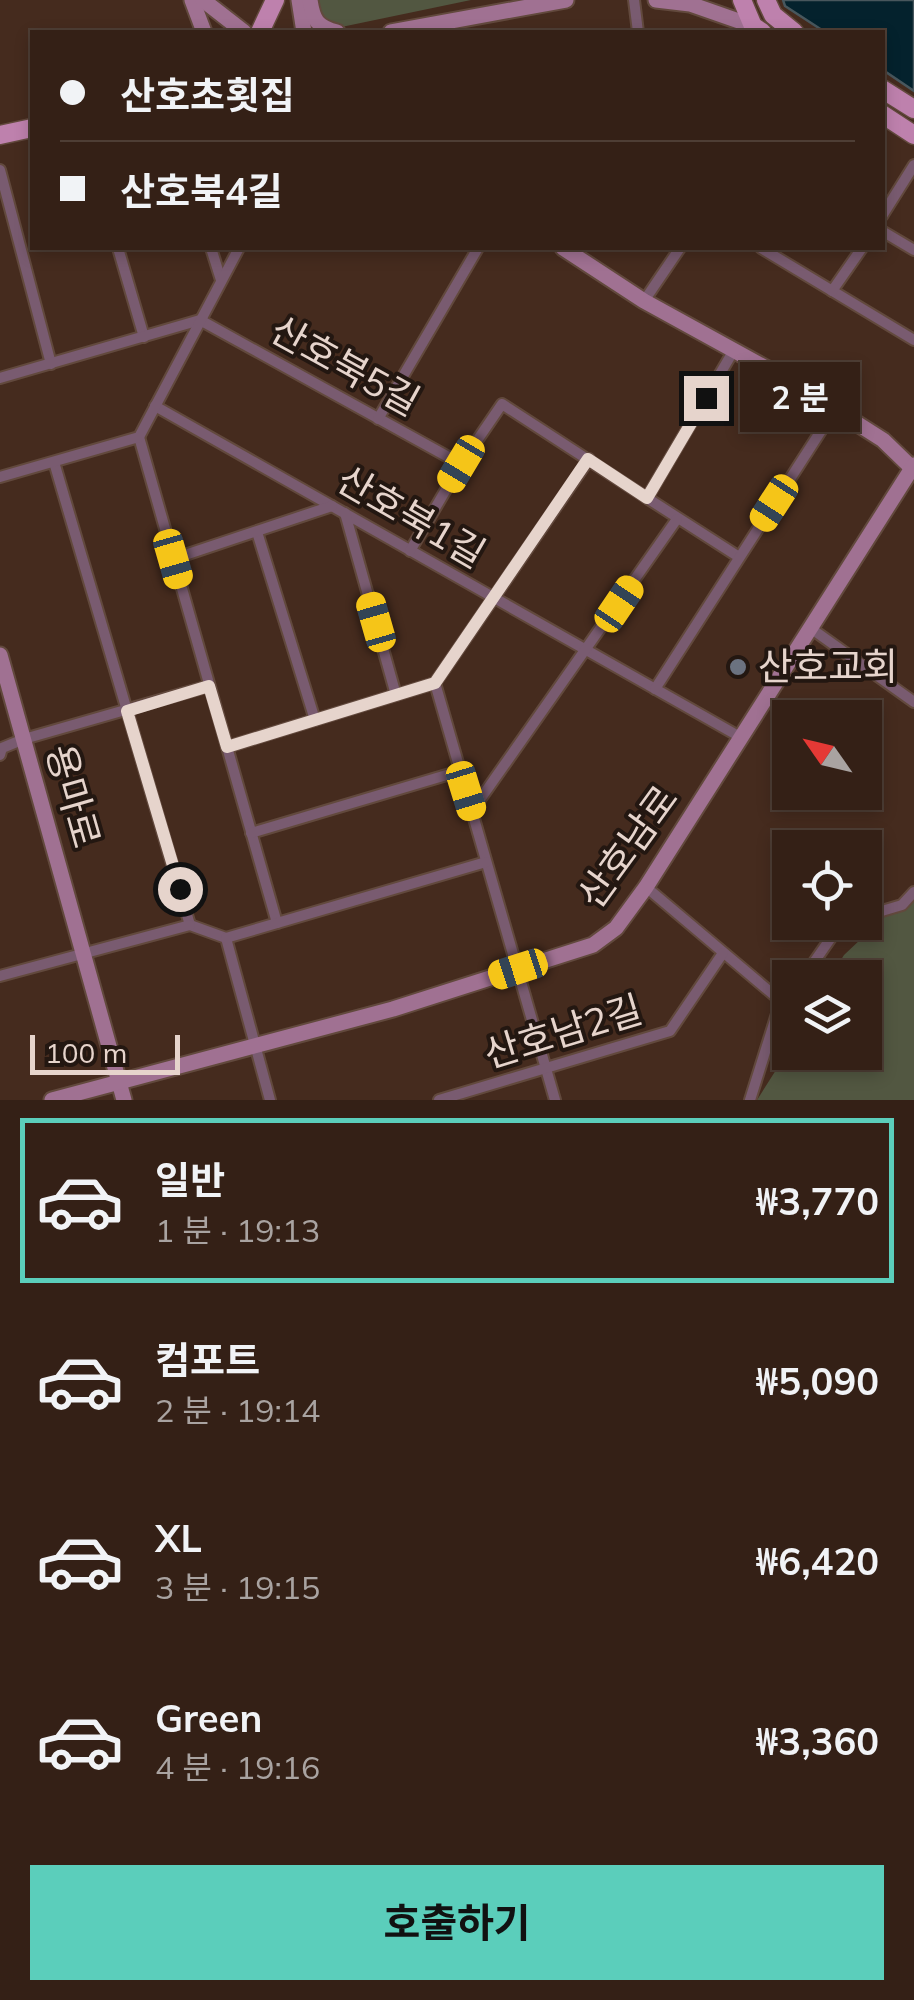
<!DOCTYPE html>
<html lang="ko">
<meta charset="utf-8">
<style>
body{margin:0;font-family:Mulish,"Noto Sans KR",sans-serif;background:#3c281f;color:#f1f3f6;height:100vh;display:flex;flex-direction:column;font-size:38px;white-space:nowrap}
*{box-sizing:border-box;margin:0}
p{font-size:32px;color:#a9a3a1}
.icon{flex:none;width:55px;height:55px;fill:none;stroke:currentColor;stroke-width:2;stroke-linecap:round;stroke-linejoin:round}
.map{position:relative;height:1100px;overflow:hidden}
.side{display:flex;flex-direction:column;background:#342016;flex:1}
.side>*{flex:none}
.banner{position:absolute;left:30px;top:30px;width:855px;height:220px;border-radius:0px;box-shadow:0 5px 15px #0003,0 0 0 2px #4e3e35;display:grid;align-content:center;height:220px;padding:0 30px;background:#342016}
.needle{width:65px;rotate:304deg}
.buttons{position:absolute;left:772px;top:700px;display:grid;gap:20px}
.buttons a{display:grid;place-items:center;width:110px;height:110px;border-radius:0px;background:#342016;box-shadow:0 5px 15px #0003,0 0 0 2px #4e3e35;font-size:50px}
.scale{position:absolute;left:30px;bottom:25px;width:150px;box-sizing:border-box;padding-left:10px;border:5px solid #e6d4cc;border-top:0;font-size:28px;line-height:35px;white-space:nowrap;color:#e6d4cc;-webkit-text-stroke:8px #231711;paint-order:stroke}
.end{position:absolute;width:45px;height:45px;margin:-22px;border:12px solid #e6d4cc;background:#111;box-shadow:0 0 0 5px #111}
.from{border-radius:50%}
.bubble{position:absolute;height:70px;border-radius:0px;background:#342016;box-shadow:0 5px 15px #0003,0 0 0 2px #4e3e35;font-size:32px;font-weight:700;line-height:70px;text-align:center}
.car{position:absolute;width:30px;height:60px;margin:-30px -15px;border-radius:12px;box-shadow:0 0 8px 2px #0007;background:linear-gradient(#f5c518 24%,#345 0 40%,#f5c518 0 76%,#345 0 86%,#f5c518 0)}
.banner b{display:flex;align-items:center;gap:35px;height:95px;font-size:38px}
.banner b+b{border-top:2px solid #4e3e35}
.banner i{width:25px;height:25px;background:#f1f3f6}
ul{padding:18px 0 0;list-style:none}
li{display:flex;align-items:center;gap:30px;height:165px;margin:0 20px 15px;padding:0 10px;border:5px solid transparent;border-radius:0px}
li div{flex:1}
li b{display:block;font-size:38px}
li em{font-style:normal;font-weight:700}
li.on{border-color:#5bcebb}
li>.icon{width:90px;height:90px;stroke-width:1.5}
.button{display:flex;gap:20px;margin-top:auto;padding:20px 30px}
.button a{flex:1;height:115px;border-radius:0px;background:#5bcebb;color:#111;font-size:40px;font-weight:700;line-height:115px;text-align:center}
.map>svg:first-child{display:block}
.green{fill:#525741}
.water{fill:#04222d;stroke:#48575d;stroke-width:2.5}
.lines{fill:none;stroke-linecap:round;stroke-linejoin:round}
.street-casing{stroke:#62493d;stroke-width:14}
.secondary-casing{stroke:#62493d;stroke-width:19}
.primary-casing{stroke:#62493d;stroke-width:21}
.street{stroke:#795b70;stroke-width:10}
.secondary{stroke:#a07192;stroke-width:15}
.primary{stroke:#be81ad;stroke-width:18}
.route{stroke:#e6d4cc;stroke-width:12}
.worship-dot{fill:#6b7280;stroke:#231711;stroke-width:4}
.labels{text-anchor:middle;stroke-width:8;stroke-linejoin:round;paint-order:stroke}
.street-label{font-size:38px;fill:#e6d4cc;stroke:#231711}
.poi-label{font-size:38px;fill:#e6d4cc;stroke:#231711;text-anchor:start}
</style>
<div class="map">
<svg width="914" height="1100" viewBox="0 0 914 1100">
<rect width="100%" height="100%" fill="#452b1e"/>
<g class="green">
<polygon points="313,0 471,0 327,30"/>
<polygon points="914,889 914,1100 757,1100 790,1048 790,1052 865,1052 865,978 830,977 844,955"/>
</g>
<polygon class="water" points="783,0 914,0 914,91 883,70 882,32 825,32 785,6"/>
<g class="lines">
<defs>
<g id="street">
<polyline points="634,0 638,32"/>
<polyline points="0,170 51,364"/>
<polyline points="882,216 914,165"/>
<polyline points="882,231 914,250"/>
<polyline points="118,248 144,337"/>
<polyline points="211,248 221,280"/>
<polyline points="761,248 914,340"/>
<polyline points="832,291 862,248"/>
<polyline points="644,301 680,248"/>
<polyline points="0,378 200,320 461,464"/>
<polyline points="155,406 742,738"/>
<polyline points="378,419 478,248"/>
<polyline points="139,437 277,923"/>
<polyline points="54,462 190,925"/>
<polyline points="0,477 139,437 239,248"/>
<polyline points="647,498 739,557"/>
<polyline points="345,513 396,695"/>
<polyline points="257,532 315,720"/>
<polyline points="410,551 461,464 502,404 647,498 734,350"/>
<polyline points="173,559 332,506"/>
<polyline points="809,627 914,702"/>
<polyline points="435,683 555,1100"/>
<polyline points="655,689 826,423"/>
<polyline points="227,747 435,683 589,459"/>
<polyline points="0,755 2,748 24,739 209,686"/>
<polyline points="472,811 677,519"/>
<polyline points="251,833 460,771"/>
<polyline points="646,887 781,1001"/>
<polyline points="865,916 902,905 914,892"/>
<polyline points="190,925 226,938 270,1100"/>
<polyline points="226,938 486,862"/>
<polyline points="0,976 190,925"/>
<polyline points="803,978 835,932 846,922"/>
<polyline points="439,1100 670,1031 723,953"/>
<polyline points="750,1100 781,1001"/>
</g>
<g id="secondary">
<polyline points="192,0 204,32"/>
<polyline points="203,0 244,32"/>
<polyline points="299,0 304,32"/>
<path d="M310,0C313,20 317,27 337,32"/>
<polyline points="656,0 690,4 753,26"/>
<polyline points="391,32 566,0"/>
<polyline points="563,248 644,301 795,384 883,440 914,470"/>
<polyline points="0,655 124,1100"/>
<polyline points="52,1100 393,1009 593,945 616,928 646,887 914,465"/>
</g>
<g id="primary">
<polyline points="742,0 753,26 762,32"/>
<polyline points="766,0 773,15 794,32"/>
<polyline points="260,32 275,0"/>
<polyline points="882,89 914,109"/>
<polyline points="882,114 914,135"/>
<polyline points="0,135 32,128"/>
</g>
</defs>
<use href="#street" class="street-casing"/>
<use href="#secondary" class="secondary-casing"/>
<use href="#primary" class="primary-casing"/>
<use href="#street" class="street"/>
<use href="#secondary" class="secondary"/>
<use href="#primary" class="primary"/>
</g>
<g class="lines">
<polyline class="route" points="180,889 127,711 209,686 227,747 435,683 588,459 647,498 706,398"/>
</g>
<circle class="worship-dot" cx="738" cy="667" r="10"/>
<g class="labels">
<g class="street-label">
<text transform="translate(345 366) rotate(29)" y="13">산호북5길</text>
<text transform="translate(411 517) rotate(30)" y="13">산호북1길</text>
<text transform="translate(73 796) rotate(74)" y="13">용마로</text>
<text transform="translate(628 847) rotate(-54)" y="13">산호남로</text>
<text transform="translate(563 1032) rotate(-17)" y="13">산호남2길</text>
</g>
<g class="poi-label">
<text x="758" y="680">산호교회</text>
</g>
</g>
</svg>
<div class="buttons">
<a><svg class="needle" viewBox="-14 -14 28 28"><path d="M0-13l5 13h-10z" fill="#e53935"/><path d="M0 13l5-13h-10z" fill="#a9a3a1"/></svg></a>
<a><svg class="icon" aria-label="locate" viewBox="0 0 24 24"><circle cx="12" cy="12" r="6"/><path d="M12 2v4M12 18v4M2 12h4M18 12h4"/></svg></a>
<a><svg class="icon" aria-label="layers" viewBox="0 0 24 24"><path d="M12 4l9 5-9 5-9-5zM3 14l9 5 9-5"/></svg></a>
</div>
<div class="scale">100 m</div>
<i class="end from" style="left:180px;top:889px"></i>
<i class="end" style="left:706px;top:398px"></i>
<div class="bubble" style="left:740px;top:362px;width:120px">2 분</div>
<i class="car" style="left:461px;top:464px;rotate:211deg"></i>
<i class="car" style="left:774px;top:503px;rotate:213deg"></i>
<i class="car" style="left:173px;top:559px;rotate:164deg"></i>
<i class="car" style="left:619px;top:604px;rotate:34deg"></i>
<i class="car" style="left:376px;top:622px;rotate:344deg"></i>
<i class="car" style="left:466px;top:791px;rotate:163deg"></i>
<i class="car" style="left:518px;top:969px;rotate:252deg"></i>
<div class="banner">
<b><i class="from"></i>산호초횟집</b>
<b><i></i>산호북4길</b>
</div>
</div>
<section class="side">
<ul>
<li class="on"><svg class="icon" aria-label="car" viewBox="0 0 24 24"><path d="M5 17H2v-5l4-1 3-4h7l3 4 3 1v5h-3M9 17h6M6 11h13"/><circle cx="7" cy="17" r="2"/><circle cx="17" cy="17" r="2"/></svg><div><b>일반</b><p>1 분 · 19:13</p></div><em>₩3,770</em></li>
<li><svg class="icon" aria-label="car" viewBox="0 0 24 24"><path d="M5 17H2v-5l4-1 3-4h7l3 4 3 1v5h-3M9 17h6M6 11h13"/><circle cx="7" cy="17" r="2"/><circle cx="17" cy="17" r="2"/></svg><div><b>컴포트</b><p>2 분 · 19:14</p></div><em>₩5,090</em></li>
<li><svg class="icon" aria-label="car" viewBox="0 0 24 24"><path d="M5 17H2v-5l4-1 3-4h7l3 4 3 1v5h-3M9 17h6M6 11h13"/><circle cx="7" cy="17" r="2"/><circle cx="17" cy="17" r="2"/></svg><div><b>XL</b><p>3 분 · 19:15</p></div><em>₩6,420</em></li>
<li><svg class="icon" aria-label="car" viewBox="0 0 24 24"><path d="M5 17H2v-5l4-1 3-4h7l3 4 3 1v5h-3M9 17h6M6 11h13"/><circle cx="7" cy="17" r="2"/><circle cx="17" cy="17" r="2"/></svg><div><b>Green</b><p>4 분 · 19:16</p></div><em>₩3,360</em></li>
</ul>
<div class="button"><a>호출하기</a></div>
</section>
